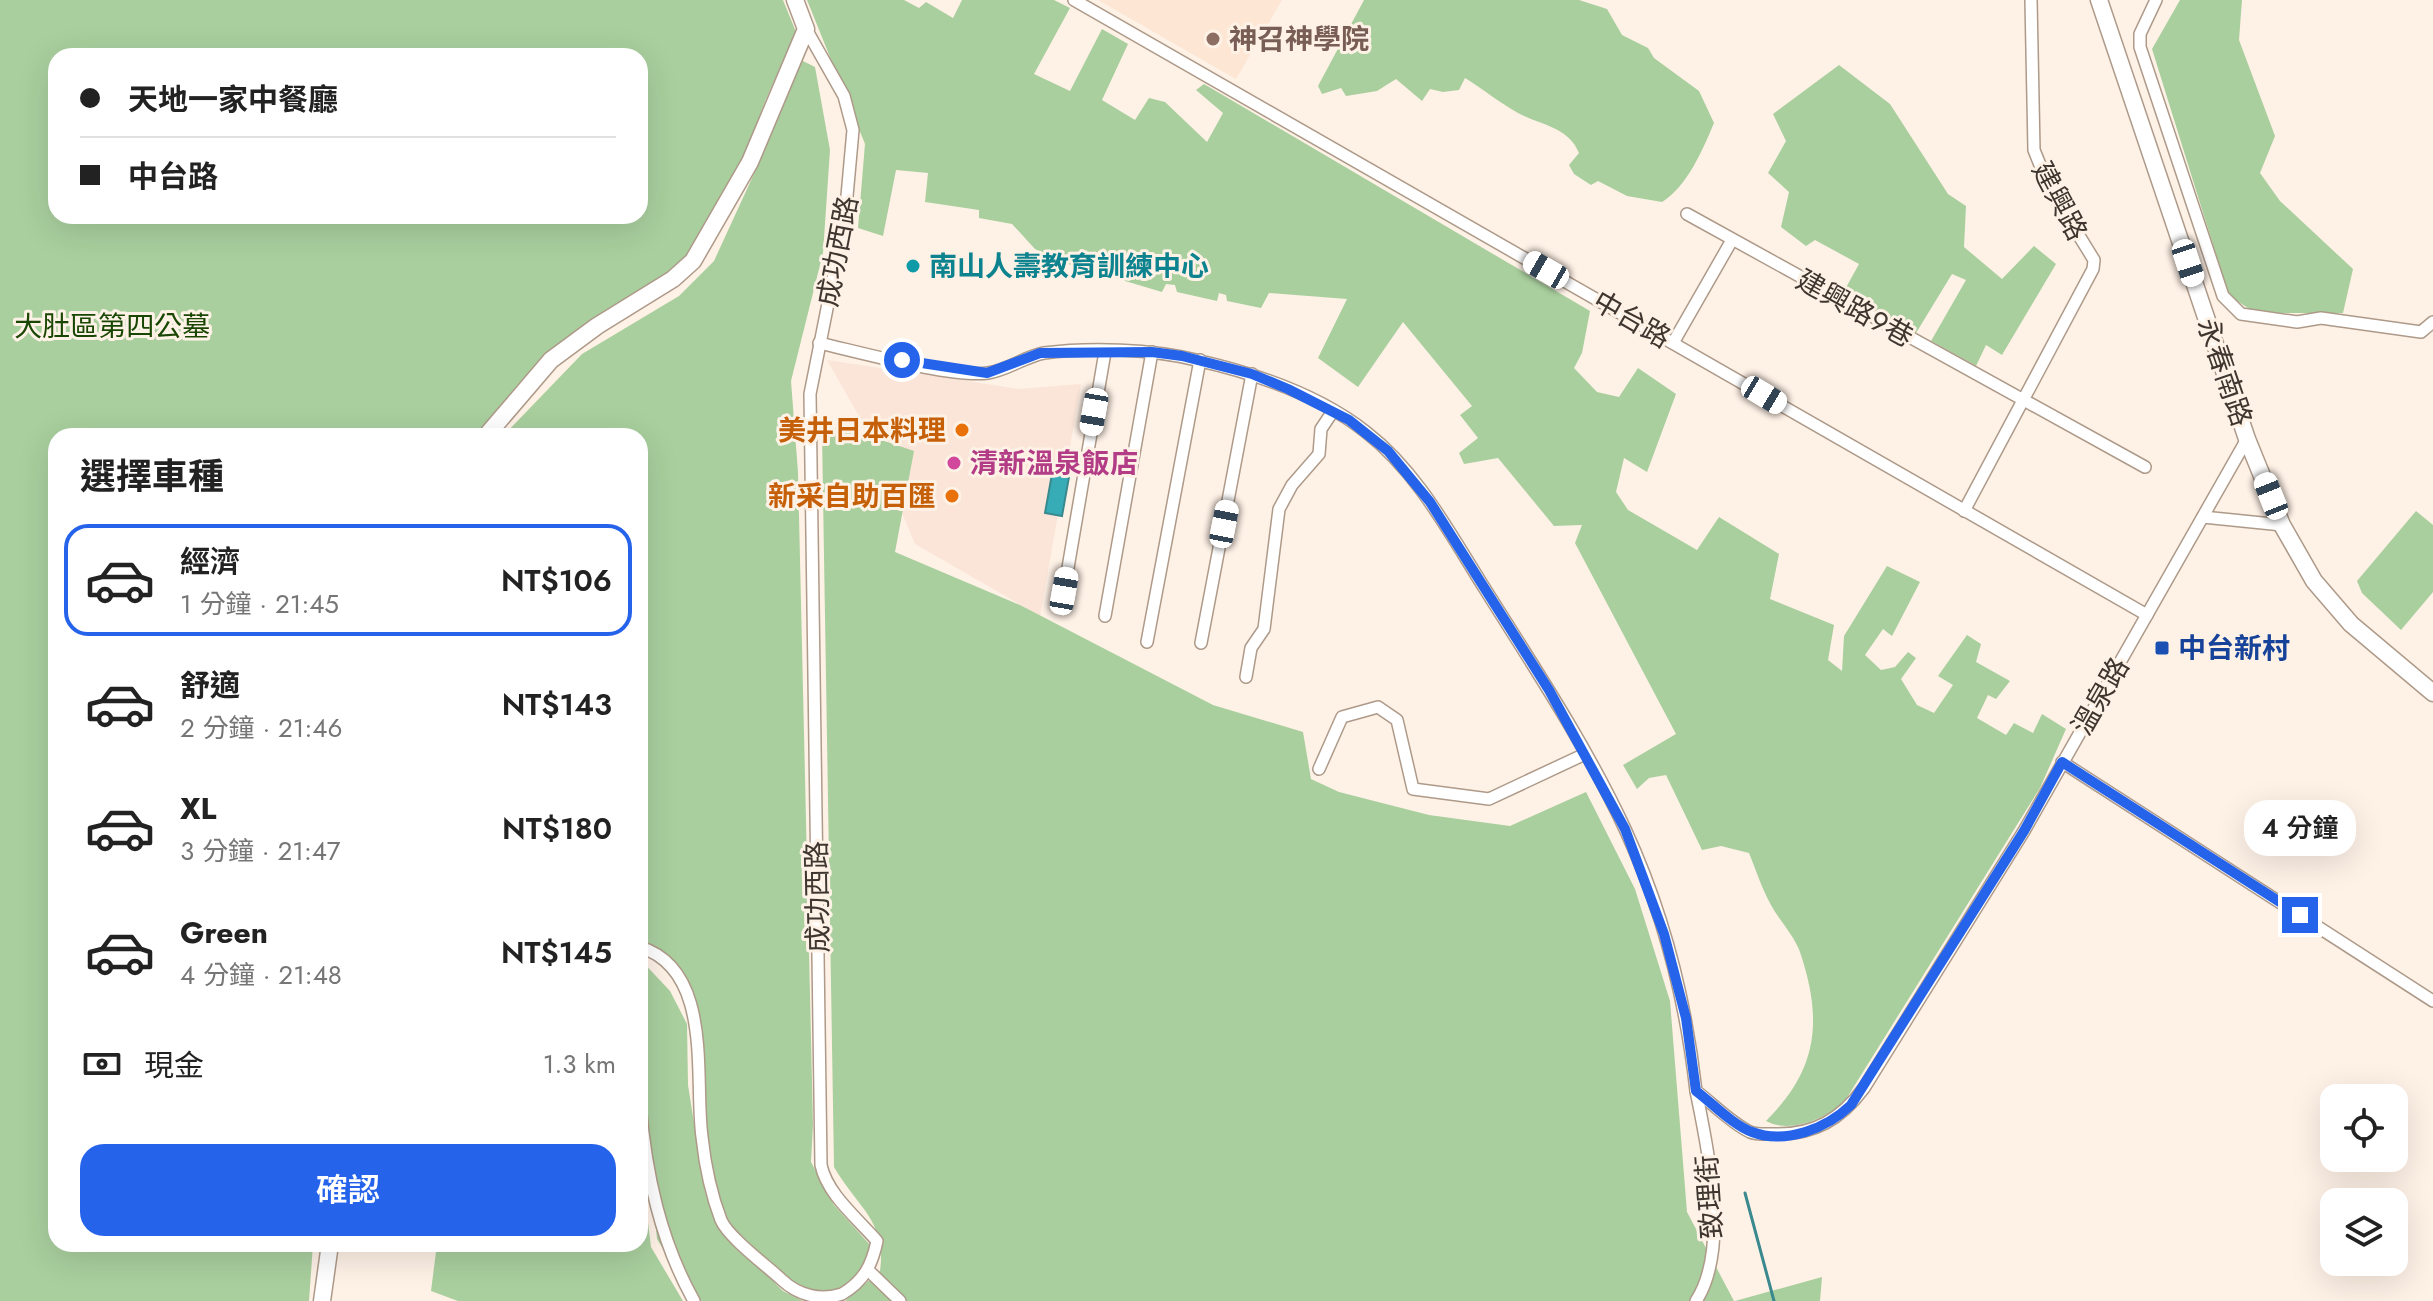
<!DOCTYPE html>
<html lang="zh-TW">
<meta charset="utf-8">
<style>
body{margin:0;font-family:Jost,"Noto Sans TC",sans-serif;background:#f2f2f2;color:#222;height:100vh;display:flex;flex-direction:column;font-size:30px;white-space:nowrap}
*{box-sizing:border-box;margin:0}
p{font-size:26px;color:#767676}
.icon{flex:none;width:44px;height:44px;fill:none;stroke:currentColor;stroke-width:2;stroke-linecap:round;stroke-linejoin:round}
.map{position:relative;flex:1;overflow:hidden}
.panel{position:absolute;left:48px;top:428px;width:600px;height:824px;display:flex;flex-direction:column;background:#fff;border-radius:24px;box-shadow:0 8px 32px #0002}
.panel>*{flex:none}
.top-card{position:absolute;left:48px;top:48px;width:600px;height:176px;border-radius:24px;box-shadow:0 8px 32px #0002;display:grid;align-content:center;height:176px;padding:0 32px;background:#fff}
.controls{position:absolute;left:2320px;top:1084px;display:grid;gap:16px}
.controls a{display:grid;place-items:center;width:88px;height:88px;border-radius:16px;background:#fff;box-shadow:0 8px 32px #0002;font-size:40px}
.end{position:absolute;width:36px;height:36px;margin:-18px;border:10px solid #2563eb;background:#fff;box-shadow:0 0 0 4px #fff}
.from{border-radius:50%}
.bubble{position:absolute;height:56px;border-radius:24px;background:#fff;box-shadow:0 8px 32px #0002;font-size:26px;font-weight:600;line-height:56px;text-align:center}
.car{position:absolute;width:24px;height:48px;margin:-24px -12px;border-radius:10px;box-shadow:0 0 6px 2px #0007;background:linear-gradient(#fff 24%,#345 0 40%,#fff 0 76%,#345 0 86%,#fff 0)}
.top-card b{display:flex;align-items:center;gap:28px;height:76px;font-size:30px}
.top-card b+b{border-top:2px solid #e0e0e0}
.top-card i{width:20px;height:20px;background:#222}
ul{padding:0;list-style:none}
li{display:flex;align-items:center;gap:24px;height:112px;margin:0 16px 12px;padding:0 16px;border:4px solid transparent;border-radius:24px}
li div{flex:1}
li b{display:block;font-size:30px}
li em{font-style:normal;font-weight:600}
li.selected{border-color:#2563eb}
li>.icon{width:72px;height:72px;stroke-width:1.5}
h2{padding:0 32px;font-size:36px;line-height:96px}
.pay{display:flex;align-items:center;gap:20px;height:88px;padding:0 32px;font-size:30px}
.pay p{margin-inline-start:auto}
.button{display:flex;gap:16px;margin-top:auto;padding:16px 32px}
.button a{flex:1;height:92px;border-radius:24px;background:#2563eb;color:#fff;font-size:32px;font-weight:600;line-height:92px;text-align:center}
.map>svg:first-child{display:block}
.commercial{fill:#fbe5d8}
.built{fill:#fde6d4}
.green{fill:#a9cf9e;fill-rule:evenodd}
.water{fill:#37acb7;stroke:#39898e;stroke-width:2}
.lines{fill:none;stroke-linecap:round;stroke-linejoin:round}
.stream{stroke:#39898e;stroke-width:3}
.street-casing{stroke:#ae9a89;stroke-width:14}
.secondary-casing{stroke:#ae9a89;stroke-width:19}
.street{stroke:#fff;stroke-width:11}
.secondary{stroke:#fff;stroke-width:16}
.route{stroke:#2563eb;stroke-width:10}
.education-dot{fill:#8d6e63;stroke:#fef1e6;stroke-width:3}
.culture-dot{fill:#0f9aa8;stroke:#fef1e6;stroke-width:3}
.food-dot{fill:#e8710a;stroke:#fef1e6;stroke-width:3}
.hotel-dot{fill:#d1479c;stroke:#fef1e6;stroke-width:3}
.transit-dot{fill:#1a4fb4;stroke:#fef1e6;stroke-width:3}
.labels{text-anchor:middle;stroke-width:6;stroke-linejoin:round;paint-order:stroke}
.education-label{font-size:28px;font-weight:bold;fill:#785e54;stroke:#fef1e6;text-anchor:start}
.street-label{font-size:28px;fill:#3e362f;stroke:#fef1e6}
.culture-label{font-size:28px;font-weight:bold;fill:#0d838f;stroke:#fef1e6;text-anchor:start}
.park-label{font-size:28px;fill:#194703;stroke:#fef1e6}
.food-label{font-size:28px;font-weight:bold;fill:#c56008;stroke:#fef1e6;text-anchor:end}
.hotel-label{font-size:28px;font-weight:bold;fill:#b23c85;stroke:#fef1e6;text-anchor:start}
.transit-label{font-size:28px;font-weight:bold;fill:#164399;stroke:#fef1e6;text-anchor:start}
</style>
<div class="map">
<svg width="2433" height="1301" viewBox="0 0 2433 1301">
<rect width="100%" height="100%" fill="#fef1e6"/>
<polygon class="commercial" points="827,360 1019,389 1081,384 1040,616 915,544 867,430"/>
<polygon class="built" points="1098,0 1282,0 1236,79"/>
<g class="green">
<path d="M0,0H783L796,32L766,99L722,217L685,275L535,378L489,436H56V1244H313L309,1301H0ZM56,56H640V216H56Z"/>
<path d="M807,0H904L919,8L926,2L953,18L962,0H1054L1070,8L1034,74L1070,91L1102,29L1128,44L1102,100L1135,120L1149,98L1165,102L1207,142L1223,113L1196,90L1204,84L1590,311L1582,353L1574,368L1597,392L1619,397L1638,368L1676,394L1647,472L1624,458L1616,492L1628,510L1697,550L1719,517L1779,554L1770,599L1834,625L1828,660L1842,671L1844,636L1887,566L1920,582L1892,636L1883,629L1865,655L1881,670L1895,667L1908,652L1916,658L1901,679L1917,705L1934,713L1953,685L1938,676L1967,635L1981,644L1976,662L2010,681L1996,699L1988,695L1977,718L2006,735L2014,723L2033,733L2042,714L2066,729L2040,788L1843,1104C1823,1119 1790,1134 1766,1121C1818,1069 1823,1021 1800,952C1794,935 1779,920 1771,905C1762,889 1756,870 1749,853L1721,846L1702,850L1666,775L1649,778L1637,789L1623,765L1676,734L1575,543L1582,525L1554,526L1498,458L1464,464L1459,453L1478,438L1460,415L1472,406L1403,322L1358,387L1318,358L1347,299L1269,293L1261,308L1227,301L1226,295L1219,293L1217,301L1177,292L1175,285L1166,284L1162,292L1058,261L1035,249L1012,224L979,218V210L925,202L928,173L896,170L883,236L858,228L865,144Z"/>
<path d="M1364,0H1579L1607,9L1622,35L1648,48L1654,58L1699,91L1714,123C1703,149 1687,187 1662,202L1627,196L1598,181L1591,185L1574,174L1569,165L1579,153C1569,127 1541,125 1518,113C1500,103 1483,89 1465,78L1459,90L1443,92L1430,89L1422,101L1396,79L1377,91L1346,96L1341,88L1322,94L1318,86Z"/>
<polygon points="2180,0 2242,0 2239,40 2275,136 2260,173 2280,201 2353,269 2343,313 2256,313 2229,296 2152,49"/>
<path d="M801,60L815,67L830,150L823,253L791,381L798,472L813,1125L811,1162L834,1205L871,1246C867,1267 857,1284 837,1293C815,1301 800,1288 783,1275C765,1260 744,1244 731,1224C706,1183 706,1122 702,1075C701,1057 704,1032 698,1014C688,986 664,962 640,946V436H503L582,354L679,296L714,261L758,165L770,114Z"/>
<polygon points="1839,65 1890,104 1948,194 1966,206 1964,247 2002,279 2034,246 2056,264 2002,355 1986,345 1976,366 1931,341 1966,280 1952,274 1916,333 1843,293 1859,264 1815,240 1806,246 1781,227 1789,192 1768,173 1786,141 1773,114"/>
<path d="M840,426L914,451L895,552L1020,605L1213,705L1303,732L1311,779L1339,792L1429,815L1510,826L1586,792L1635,889L1670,1001L1687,1212L1734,1301H845L880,1271C887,1221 857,1207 834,1167L822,433Z"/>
<polygon points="2416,511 2433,525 2433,592 2401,630 2362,593 2357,581"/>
<polygon points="640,959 670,991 687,1024 688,1085 705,1192 719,1228 783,1291 803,1301 694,1301 657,1239 640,1076"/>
<polygon points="640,1156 651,1247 683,1301 458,1301 431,1291 437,1244 640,1244"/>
<polygon points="1822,1277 1820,1301 1735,1301"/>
</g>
<polygon class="water" points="1052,474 1069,477 1062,516 1045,513"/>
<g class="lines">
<polyline class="stream" points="1745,1193 1774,1301"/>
<defs>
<g id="street">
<polyline points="1074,0 2147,615"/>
<polyline points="2156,0 2140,34 2140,47 2223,296 2241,314 2297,322 2321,318 2421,332 2433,322"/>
<polyline points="1687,214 2145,467"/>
<path d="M819,343C859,352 952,378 988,373C1008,370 1026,356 1044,353C1089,347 1152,349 1196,360C1254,373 1318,394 1366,432C1418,472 1450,534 1485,589C1534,667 1586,745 1625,829C1663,911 1686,1002 1696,1091C1712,1103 1731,1123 1750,1132C1757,1135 1767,1134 1775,1134C1814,1135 1841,1119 1864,1088L2024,831L2247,439"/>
<polyline points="1673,343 1732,240"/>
<polyline points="1964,511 2093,269 2094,260 2049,187 2034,150 2031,0"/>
<polyline points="2203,517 2282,525"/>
<polyline points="1064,591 1105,352"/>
<polyline points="1105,616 1152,352"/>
<polyline points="1147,642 1200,360"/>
<polyline points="1201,643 1252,374"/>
<polyline points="1246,677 1251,648 1264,629 1279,509 1292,485 1319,454 1321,429 1333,411"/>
<polyline points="2062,762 2433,1001"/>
<polyline points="1319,769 1342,717 1378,707 1397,720 1413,789 1489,799 1585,754"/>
<path d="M640,947C714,970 694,1079 702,1137C705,1165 711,1194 721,1220C728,1237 767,1266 782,1280C798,1295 820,1301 842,1294C864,1281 872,1265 877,1241C857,1218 827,1194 821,1165L810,394L845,218L853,130L844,96L806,29"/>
<path d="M1696,1091C1708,1149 1730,1249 1696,1301"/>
<path d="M640,1104C646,1174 660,1240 694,1301"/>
<polyline points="869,1271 900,1301"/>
</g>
<g id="secondary">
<polyline points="2099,0 2247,439 2282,525 2314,581 2351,624 2433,693"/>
<polyline points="486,436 551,360 597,326 673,279 693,261 750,162 806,29 795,0"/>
<polyline points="322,1301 330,1244"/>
</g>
</defs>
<use href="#street" class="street-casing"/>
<use href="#secondary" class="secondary-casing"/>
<use href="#street" class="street"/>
<use href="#secondary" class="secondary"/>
</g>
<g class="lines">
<path class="route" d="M902,360L987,373L1040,353L1152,352L1182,356L1252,374L1288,389L1349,420L1388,451L1430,502L1549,690L1625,829L1664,934L1686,1018L1696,1091C1712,1103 1733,1125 1752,1132C1786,1145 1827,1128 1851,1105L2024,831L2062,762L2300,915"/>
</g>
<circle class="education-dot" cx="1213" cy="39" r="8"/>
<circle class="culture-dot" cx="913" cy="266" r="8"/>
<g class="food-dot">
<circle cx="962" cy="430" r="8"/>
<circle cx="952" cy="496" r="8"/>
</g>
<circle class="hotel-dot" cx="954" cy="463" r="8"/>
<rect class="transit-dot" x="2154" y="640" width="16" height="16" rx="4"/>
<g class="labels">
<g class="education-label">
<text x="1229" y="49">神召神學院</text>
</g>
<g class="street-label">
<text transform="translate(2060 201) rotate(62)" y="10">建興路</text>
<text transform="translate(837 251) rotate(-79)" y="10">成功西路</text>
<text transform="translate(1855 308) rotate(29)" y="10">建興路9巷</text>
<text transform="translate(1632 319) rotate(30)" y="10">中台路</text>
<text transform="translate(2225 372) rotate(71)" y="10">永春南路</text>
<text transform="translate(2100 696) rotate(-60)" y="10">溫泉路</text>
<text transform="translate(817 897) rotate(-91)" y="10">成功西路</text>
<text transform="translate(1709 1197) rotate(-94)" y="10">致理街</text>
</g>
<g class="culture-label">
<text x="929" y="276">南山人壽教育訓練中心</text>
</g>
<g class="park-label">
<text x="112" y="336">大肚區第四公墓</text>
</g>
<g class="food-label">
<text x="946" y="440">美井日本料理</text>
<text x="936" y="506">新采自助百匯</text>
</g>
<g class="hotel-label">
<text x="970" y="473">清新溫泉飯店</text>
</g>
<g class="transit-label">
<text x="2178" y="658">中台新村</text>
</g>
</g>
</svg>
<div class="controls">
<a><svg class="icon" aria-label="locate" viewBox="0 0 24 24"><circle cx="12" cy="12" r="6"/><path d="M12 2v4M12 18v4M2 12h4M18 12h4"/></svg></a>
<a><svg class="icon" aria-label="layers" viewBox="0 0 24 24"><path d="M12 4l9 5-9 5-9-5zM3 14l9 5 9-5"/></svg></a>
</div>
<i class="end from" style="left:902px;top:360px"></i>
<i class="end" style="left:2300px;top:915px"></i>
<div class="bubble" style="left:2244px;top:800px;width:112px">4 分鐘</div>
<i class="car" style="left:2188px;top:263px;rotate:162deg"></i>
<i class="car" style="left:1546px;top:270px;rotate:300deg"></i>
<i class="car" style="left:1764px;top:395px;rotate:121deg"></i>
<i class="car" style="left:1094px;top:412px;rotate:190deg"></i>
<i class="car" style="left:2271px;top:496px;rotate:338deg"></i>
<i class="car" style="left:1224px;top:524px;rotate:11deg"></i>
<i class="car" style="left:1064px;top:591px;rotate:10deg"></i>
<div class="top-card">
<b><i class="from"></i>天地一家中餐廳</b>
<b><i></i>中台路</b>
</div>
<section class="panel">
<h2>選擇車種</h2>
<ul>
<li class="selected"><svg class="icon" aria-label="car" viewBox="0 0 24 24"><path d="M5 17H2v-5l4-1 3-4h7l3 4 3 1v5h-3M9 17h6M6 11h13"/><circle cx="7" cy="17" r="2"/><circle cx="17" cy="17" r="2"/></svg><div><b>經濟</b><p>1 分鐘 · 21:45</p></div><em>NT$106</em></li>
<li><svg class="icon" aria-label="car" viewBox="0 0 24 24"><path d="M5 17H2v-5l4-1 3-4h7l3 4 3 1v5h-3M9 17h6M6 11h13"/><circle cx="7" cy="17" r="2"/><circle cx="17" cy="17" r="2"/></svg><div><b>舒適</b><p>2 分鐘 · 21:46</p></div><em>NT$143</em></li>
<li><svg class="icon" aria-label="car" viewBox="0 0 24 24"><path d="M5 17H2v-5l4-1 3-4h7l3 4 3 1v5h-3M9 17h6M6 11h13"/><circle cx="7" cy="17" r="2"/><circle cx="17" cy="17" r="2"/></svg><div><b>XL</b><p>3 分鐘 · 21:47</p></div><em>NT$180</em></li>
<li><svg class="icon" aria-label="car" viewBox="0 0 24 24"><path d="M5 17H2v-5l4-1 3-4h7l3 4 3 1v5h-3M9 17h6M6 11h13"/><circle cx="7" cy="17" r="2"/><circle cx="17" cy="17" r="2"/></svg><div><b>Green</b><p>4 分鐘 · 21:48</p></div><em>NT$145</em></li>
</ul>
<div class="pay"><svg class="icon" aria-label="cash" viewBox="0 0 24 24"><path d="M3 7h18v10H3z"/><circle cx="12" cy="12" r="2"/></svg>現金<p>1.3 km</p></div>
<div class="button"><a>確認</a></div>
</section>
</div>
